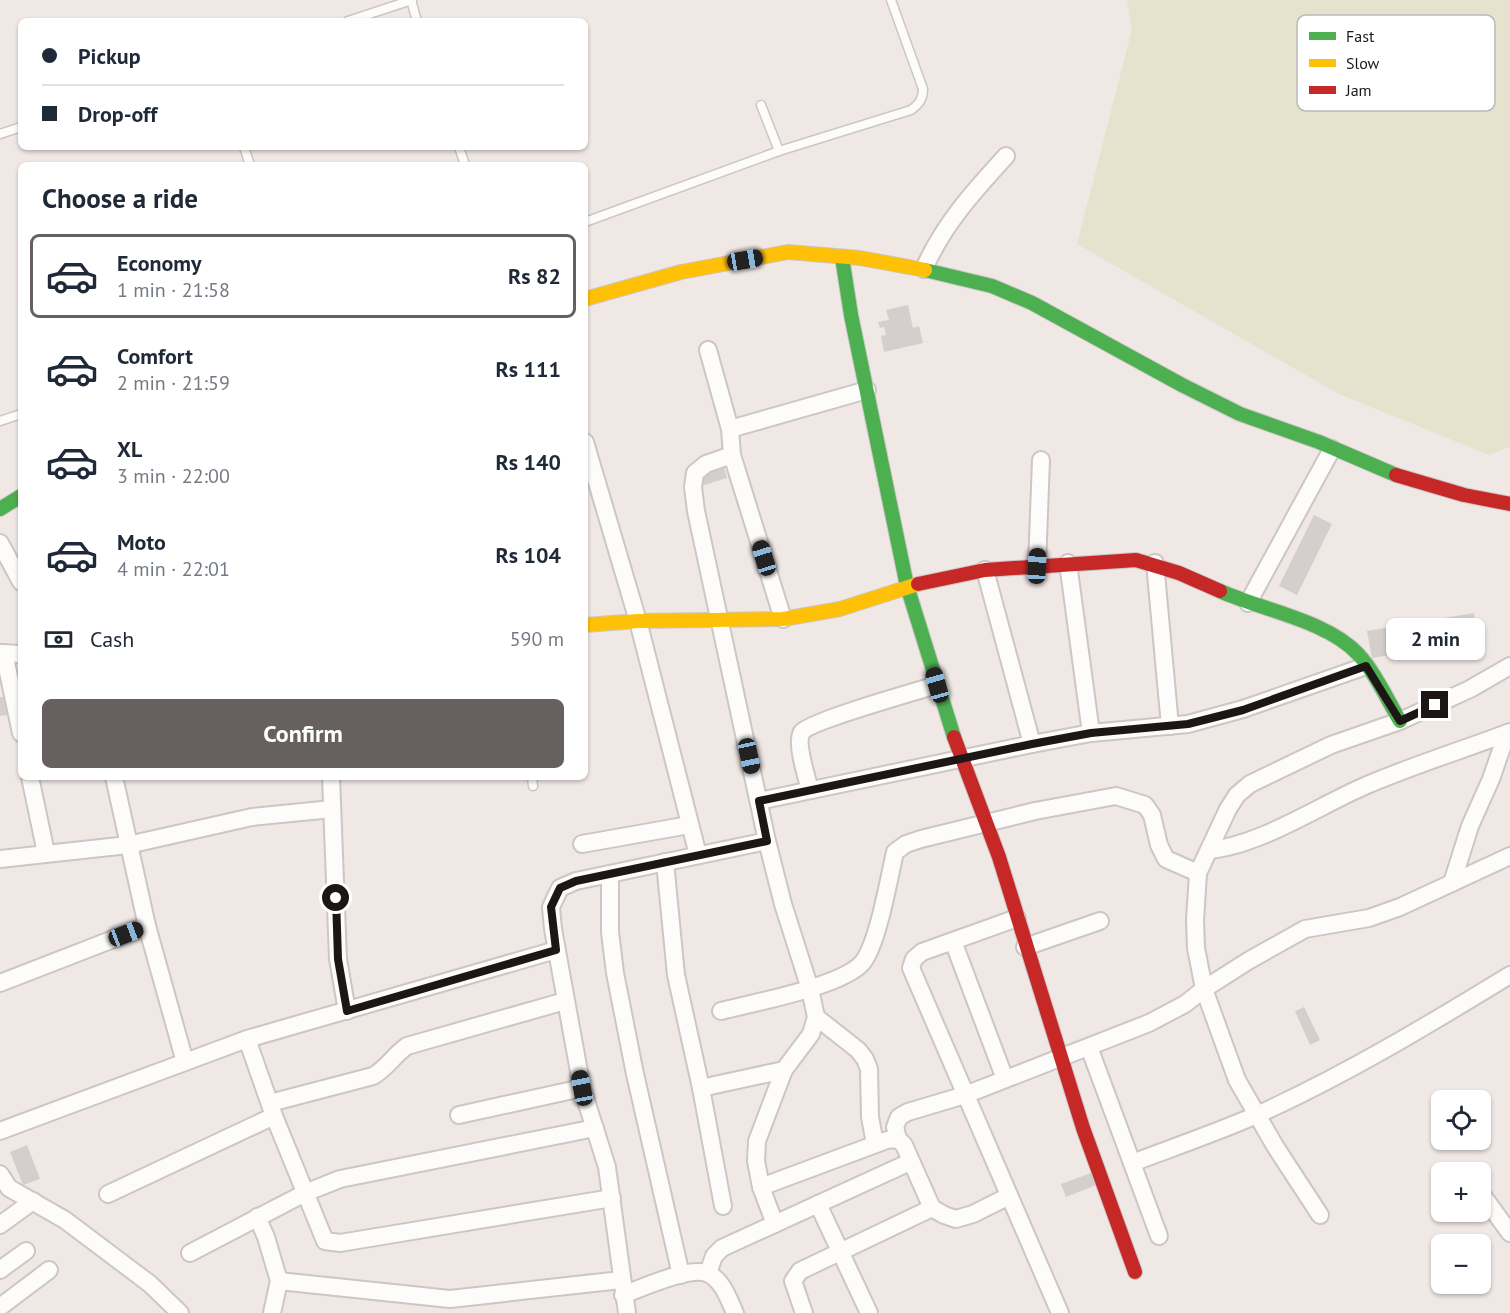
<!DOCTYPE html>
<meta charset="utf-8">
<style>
body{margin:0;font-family:"PT Sans",sans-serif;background:#f6f6f7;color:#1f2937;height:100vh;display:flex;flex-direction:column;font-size:22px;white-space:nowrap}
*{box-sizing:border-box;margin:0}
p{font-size:20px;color:#747a83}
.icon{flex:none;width:33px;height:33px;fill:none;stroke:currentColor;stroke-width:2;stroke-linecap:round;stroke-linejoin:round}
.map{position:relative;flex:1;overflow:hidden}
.details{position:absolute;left:18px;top:162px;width:570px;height:618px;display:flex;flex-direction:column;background:#fff;border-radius:9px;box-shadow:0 2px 4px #0004}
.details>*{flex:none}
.banner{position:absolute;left:18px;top:18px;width:570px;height:132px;border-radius:9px;box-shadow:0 2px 4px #0004;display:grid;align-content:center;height:132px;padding:0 24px;background:#fff}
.buttons{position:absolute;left:1431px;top:1090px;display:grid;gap:12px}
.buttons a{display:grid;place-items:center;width:60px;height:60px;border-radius:9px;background:#fff;box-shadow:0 2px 4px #0004;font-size:30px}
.end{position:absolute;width:27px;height:27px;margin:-14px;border:8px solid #1c1715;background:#fff;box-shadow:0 0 0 3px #fff}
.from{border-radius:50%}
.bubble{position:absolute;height:42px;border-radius:9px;background:#fff;box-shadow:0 2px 4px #0004;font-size:20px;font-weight:800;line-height:42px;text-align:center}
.car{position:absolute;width:18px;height:36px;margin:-18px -9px;border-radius:8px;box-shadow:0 0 4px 2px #0007;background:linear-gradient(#222 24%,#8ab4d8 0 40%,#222 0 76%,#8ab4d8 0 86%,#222 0)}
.banner b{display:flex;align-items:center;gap:21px;height:57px;font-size:22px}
.banner b+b{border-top:2px solid #e0e1e3}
.banner i{width:15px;height:15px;background:#1f2937}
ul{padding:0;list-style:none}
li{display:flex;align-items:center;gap:18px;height:84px;margin:0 12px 9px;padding:0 12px;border:3px solid transparent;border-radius:9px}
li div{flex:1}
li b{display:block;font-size:22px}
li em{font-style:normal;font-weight:800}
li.selected{border-color:#66605e}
li>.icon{width:54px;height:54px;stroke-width:1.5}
h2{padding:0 24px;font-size:27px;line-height:72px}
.pay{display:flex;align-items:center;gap:15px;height:66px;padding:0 24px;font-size:22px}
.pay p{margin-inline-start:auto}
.button{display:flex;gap:12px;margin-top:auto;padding:12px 24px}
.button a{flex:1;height:69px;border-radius:9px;background:#66605e;color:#fff;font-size:24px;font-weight:800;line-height:69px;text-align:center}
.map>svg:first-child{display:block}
.green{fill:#e7e2cd}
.building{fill:#d4cecd}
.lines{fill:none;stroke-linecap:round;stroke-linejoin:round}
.lane-casing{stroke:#ccc6c4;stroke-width:11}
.street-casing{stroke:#ccc6c4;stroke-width:20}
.fast-casing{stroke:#ccc6c4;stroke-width:16}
.slow-casing{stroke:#ccc6c4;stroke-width:16}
.jam-casing{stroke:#ccc6c4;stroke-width:16}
.lane{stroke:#fdfcfb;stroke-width:8}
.street{stroke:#fdfcfb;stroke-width:16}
.fast{stroke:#4caf50;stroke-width:14}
.slow{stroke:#ffc107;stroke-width:14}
.jam{stroke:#c62828;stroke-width:14}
.route{stroke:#1c1715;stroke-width:8}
.key{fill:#fff;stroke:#bbb9b9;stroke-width:1.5}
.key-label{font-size:16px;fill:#1c1715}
</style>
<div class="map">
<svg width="1510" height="1313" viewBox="0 0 1510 1313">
<rect width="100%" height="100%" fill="#f0e8e5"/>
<polygon class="green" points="1127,0 1510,0 1510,447 1489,455 1339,394 1077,244 1132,29"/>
<g class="building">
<polygon points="908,305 913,328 919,326 923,343 884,352 881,336 886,335 884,327 880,328 878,322 889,320 886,310"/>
<polygon points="724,467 727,478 701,486 698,474"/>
<polygon points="1314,515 1332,524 1297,595 1279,586"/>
<polygon points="1474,613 1478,640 1372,658 1367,631"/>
<polygon points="0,697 5,697 8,715 0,716"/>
<polygon points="1304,1007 1320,1040 1310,1045 1295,1011"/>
<polygon points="27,1145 40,1179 23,1185 10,1152"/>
<polygon points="1091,1173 1096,1185 1066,1197 1061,1184"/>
</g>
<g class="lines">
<defs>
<g id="lane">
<polyline points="411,0 417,21"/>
<polyline points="348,21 412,0"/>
<polyline points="761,105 779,151"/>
<polyline points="0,134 21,127"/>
<polyline points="244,147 250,165"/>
<polyline points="459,147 465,165"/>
<path d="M585,222L779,151L911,110C919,104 923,99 923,89L891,0"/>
<polyline points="0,421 21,414"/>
<polyline points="532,777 533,786"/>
</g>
<g id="street">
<path d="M924,269C943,225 974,191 1006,156"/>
<polyline points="708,350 730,429 732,455 783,619"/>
<polyline points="730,429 867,390"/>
<polyline points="585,442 638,621 698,855"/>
<polyline points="732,455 706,464 695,473 693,487 696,511 767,841 783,904 810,989 816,1017 811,1034 784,1070 757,1141 756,1161 761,1187 775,1224"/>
<polyline points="0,543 21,582"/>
<polyline points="1068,563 1091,733"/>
<polyline points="1155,563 1170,726"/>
<polyline points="1037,566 1041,460"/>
<polyline points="985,570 1032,744"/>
<polyline points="1248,603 1332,449"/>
<polyline points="0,653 21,654"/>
<polyline points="4,653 21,733"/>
<polyline points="30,777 46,853"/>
<polyline points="114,777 147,926 185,1062"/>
<polyline points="331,777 338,959 347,1011"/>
<path d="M810,790C807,778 795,742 802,732C811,721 917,691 937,685"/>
<polyline points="759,801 1032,744 1091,733 1188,724 1243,709 1366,666"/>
<polyline points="582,844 689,825"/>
<path d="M1209,850C1259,846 1320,805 1367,785C1414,765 1462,750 1510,732"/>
<polyline points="0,859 128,845 252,817 332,809"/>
<polyline points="665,862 676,975 701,1088 723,1206"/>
<polyline points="610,874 610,932 615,973 635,1074 681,1275"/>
<polyline points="1452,883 1470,826 1491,779 1507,733"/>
<polyline points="1017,918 922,952 914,959 911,968 1060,1313"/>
<polyline points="953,941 1005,1079"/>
<polyline points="1025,947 1100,921"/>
<polyline points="0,983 147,926"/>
<path d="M721,1011C752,1003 844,986 863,962C878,943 889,878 895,852L906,844L921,839L1035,811L1116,796L1145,805L1152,815L1159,845L1166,859L1198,873"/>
<polyline points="816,1017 858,1050 865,1059 869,1069 870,1117 875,1144"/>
<polyline points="247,1039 274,1116 325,1241 340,1243 612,1198"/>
<polyline points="1089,1047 1159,1236"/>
<polyline points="701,1088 784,1070"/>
<path d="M270,1103L373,1076C387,1068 394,1055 407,1046L565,1001"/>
<polyline points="459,1115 582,1088"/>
<polyline points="0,1131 247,1039 556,950"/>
<polyline points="898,1139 895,1127 899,1117 908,1112 965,1095 1149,1023 1185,1004 1204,989 1248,961 1305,929 1369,918 1400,907 1510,856"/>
<path d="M1132,1163C1174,1147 1218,1132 1259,1114C1347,1074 1428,1025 1510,975"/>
<polyline points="0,1174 9,1188 65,1220 150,1284 180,1313"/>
<polyline points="761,1187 887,1140 898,1139 904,1145 932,1208 944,1215 956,1219 973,1214 1009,1196"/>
<polyline points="1480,1192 1510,1233"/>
<polyline points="108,1194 274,1116"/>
<polyline points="818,1204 869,1313"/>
<polyline points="1320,1215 1275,1146 1237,1080 1204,989 1196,948 1195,920 1198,873 1228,809 1237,795 1250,784 1331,745 1400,721 1470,689 1510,666"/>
<polyline points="257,1217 266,1237 279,1281 272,1313"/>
<polyline points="0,1225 33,1201"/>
<polyline points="190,1253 305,1193 340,1179 595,1128"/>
<polyline points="0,1270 26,1251"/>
<polyline points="708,1273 714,1256 722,1248 910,1162"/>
<polyline points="279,1281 450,1299 621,1280"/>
<path d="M623,1295C642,1288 691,1265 709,1274C723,1281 729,1300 735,1313"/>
<polyline points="0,1307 49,1270"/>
<polyline points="627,1313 607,1167 582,1088 553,929 551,907 560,888 576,881 767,841"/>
<polyline points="804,1313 793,1281 800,1271 932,1208"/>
</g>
<g id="fast">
<polyline points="842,257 851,315 907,586 954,737"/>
<polyline points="925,270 992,286 1032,303 1182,385 1240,414 1319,442 1396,475"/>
<polyline points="0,509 21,496"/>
<path d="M1220,591C1262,610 1328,621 1358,654C1376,674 1387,699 1400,721"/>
</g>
<g id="slow">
<polyline points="585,299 681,272 788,252 860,258 925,270"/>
<polyline points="585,625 638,621 783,619 840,609 918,584"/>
</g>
<g id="jam">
<polyline points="1396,475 1464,495 1510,504"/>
<polyline points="918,584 985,570 1136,560 1179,573 1220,591"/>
<polyline points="954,737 999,857 1083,1128 1135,1272"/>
</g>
</defs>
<use href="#lane" class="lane-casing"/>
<use href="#street" class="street-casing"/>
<use href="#fast" class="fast-casing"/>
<use href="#slow" class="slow-casing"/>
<use href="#jam" class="jam-casing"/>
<use href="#lane" class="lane"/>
<use href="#street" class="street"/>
<use href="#fast" class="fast"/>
<use href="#slow" class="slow"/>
<use href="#jam" class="jam"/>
</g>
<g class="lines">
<polyline class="route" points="336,898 338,959 347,1011 556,950 551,907 560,888 576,881 767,841 759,801 1032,744 1091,733 1188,724 1243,710 1366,666 1400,721 1435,705"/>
</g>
<rect x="1297" y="15" width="198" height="96" rx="9" class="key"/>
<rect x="1309" y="32" width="27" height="8" fill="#4caf50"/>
<rect x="1309" y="59" width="27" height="8" fill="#ffc107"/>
<rect x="1309" y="86" width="27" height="8" fill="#c62828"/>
<g class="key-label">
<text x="1346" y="42">Fast</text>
<text x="1346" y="69">Slow</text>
<text x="1346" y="96">Jam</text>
</g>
</svg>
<div class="buttons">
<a><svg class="icon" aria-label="locate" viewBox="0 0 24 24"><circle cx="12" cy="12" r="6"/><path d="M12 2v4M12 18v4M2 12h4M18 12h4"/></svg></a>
<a>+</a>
<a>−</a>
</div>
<i class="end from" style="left:336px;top:898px"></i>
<i class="end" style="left:1435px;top:705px"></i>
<div class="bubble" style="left:1386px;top:618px;width:99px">2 min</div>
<i class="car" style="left:745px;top:260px;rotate:80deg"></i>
<i class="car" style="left:764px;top:558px;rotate:343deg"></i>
<i class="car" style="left:1037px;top:566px;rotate:3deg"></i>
<i class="car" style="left:937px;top:685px;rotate:344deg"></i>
<i class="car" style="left:749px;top:756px;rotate:168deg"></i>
<i class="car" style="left:126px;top:934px;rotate:69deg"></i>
<i class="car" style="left:582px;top:1088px;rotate:349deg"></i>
<div class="banner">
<b><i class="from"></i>Pickup</b>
<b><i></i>Drop-off</b>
</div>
<section class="details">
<h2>Choose a ride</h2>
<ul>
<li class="selected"><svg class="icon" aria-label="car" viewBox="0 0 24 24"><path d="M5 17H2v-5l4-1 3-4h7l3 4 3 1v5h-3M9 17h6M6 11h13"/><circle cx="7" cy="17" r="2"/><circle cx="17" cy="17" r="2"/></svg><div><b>Economy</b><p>1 min · 21:58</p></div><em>Rs 82</em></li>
<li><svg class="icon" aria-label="car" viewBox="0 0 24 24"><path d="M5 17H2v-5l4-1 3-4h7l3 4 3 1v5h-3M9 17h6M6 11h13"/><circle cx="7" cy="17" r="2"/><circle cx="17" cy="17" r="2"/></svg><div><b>Comfort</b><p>2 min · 21:59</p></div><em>Rs 111</em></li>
<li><svg class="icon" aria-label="car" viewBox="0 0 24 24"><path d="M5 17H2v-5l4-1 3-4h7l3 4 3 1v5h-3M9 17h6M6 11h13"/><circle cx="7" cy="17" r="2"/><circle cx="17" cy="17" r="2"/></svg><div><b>XL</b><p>3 min · 22:00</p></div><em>Rs 140</em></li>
<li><svg class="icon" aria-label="car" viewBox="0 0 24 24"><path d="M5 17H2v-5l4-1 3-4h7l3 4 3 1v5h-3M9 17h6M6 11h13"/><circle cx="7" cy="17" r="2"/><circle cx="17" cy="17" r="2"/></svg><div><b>Moto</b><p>4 min · 22:01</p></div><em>Rs 104</em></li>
</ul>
<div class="pay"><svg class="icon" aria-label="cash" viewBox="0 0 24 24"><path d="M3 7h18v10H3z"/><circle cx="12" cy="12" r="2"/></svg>Cash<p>590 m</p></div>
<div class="button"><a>Confirm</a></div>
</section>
</div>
